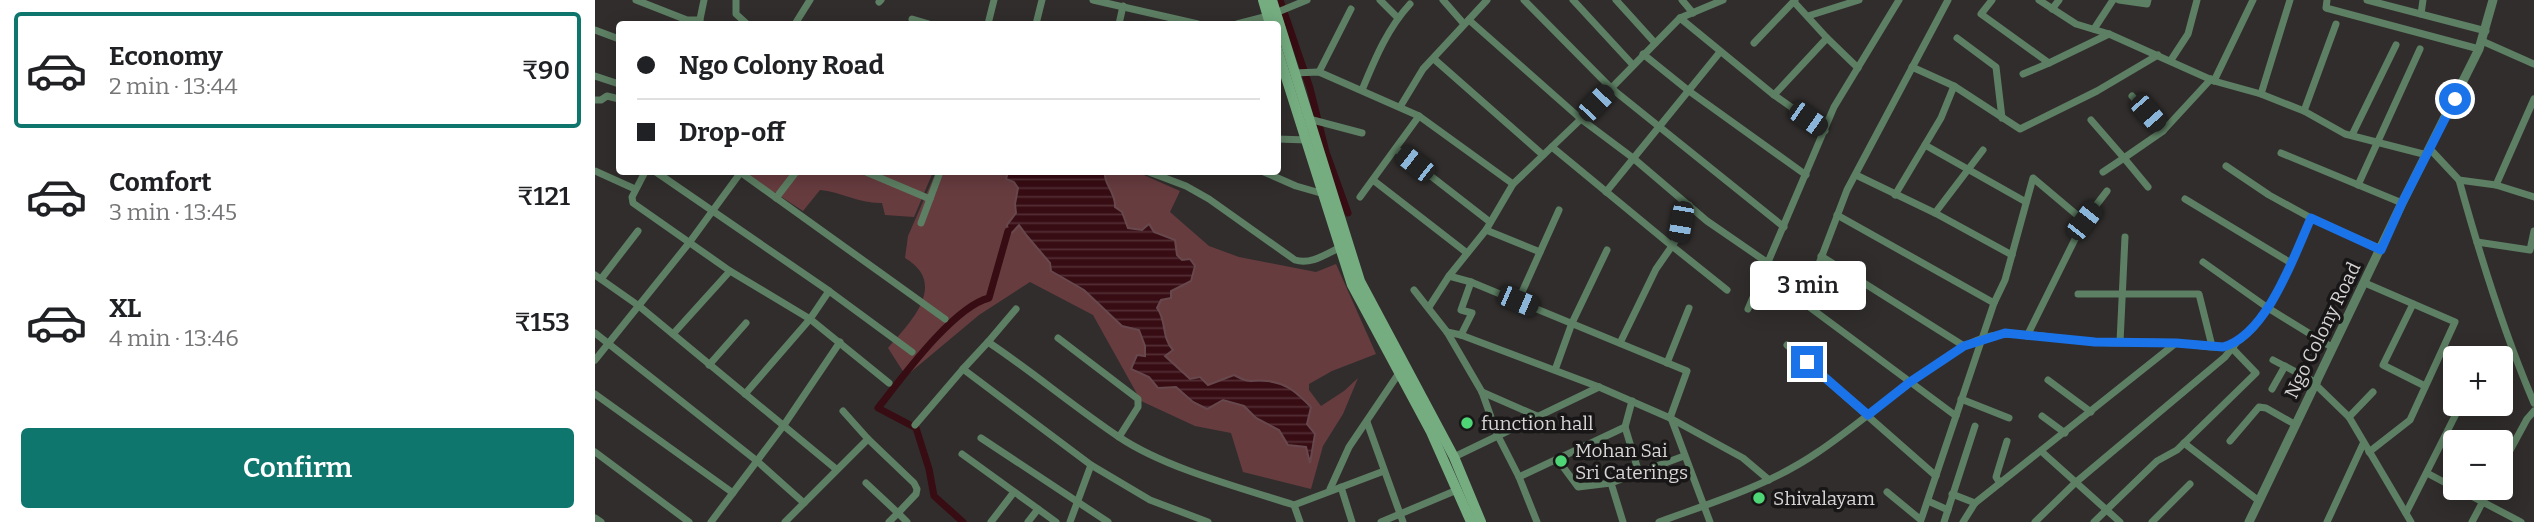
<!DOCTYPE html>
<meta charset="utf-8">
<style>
body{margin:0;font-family:Bitter,serif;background:#f2f2f2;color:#202124;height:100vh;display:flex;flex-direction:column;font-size:26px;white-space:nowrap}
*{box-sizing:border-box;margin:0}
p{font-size:23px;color:#757577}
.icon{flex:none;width:38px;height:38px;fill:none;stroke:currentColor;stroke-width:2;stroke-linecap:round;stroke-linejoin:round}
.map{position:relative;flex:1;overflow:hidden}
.side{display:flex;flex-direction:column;background:#fff;width:595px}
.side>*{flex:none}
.guide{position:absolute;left:21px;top:21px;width:665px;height:154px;border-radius:7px;box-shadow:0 4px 18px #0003;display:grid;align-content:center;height:154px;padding:0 21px;background:#fff}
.tools{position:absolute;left:1848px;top:346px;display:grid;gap:14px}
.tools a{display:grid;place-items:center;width:70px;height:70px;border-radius:7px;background:#fff;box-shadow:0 4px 18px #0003;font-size:35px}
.end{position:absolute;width:32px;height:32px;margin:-16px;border:9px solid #1a73e8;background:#fff;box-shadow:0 0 0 4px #fff}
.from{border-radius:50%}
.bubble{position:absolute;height:49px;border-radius:7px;background:#fff;box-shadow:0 4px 18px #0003;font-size:23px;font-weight:600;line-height:49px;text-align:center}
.car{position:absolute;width:21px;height:42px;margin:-21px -10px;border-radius:9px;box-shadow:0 0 5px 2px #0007;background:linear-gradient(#222 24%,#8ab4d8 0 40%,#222 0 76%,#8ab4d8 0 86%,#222 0)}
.guide b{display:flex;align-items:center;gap:24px;height:66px;font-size:26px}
.guide b+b{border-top:2px solid #e0e0e0}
.guide i{width:18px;height:18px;background:#202124}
ul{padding:12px 0 0;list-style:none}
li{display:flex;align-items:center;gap:21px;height:116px;margin:0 14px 10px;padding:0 7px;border:4px solid transparent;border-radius:7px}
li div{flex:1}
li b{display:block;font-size:26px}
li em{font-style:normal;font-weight:600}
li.active{border-color:#0f766e}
li>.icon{width:63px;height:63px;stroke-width:1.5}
.button{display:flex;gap:14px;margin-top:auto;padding:14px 21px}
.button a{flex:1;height:80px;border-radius:7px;background:#0f766e;color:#fff;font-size:28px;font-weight:600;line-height:80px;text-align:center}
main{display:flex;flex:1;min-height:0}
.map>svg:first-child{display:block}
.green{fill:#673c3f}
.water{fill:url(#water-rules);stroke:#67484d;stroke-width:2}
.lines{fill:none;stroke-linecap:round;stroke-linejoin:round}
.canal{stroke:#370c13;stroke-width:7}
.minor{stroke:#5d7f63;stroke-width:7}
.tertiary{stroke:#5d7f63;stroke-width:9}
.secondary{stroke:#75ad80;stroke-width:10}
.route{stroke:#1a73e8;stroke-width:9}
.poi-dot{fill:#4ed676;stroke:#181616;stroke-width:2.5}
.labels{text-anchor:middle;stroke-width:7;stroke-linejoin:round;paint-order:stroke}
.street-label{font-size:19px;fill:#d7d4d4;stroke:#181616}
.poi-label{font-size:19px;fill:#d7d4d4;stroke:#181616;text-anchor:start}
</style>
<main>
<section class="side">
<ul>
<li class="active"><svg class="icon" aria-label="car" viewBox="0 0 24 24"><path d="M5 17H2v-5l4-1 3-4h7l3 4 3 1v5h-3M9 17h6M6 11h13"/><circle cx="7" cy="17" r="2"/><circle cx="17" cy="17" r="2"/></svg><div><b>Economy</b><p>2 min · 13:44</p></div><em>₹90</em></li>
<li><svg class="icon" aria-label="car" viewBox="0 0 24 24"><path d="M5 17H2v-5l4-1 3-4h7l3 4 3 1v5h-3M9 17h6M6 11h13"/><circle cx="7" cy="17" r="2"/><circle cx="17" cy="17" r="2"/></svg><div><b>Comfort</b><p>3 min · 13:45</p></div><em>₹121</em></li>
<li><svg class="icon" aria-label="car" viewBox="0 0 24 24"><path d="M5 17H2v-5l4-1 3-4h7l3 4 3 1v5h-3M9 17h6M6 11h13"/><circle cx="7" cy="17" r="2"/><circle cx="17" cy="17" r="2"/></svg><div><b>XL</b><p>4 min · 13:46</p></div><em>₹153</em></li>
</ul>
<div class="button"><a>Confirm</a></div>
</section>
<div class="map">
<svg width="1939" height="522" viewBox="0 0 1939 522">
<defs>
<pattern id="water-rules" width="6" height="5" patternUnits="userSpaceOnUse" patternTransform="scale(1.75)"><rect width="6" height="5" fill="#370c13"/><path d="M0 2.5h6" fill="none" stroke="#532e34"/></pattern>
</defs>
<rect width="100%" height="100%" fill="#312d2d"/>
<g class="green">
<polygon points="150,172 199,172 183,192 178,193"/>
<path d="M204,172H338L319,217L290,215L287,203C266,204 246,192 225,190L208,211L185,196Z"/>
<path d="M341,172H542L585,191L575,212L614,246L644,257L721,272L741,264L781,354L737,371L714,384V390L726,406L749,391L763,378L748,414L728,446L716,489L648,472L636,433L600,426L546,401L498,315L435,282L384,315L311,376L293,348C315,323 354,284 310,258L313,236Z"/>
</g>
<path class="water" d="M413,172H510C508,184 521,192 520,207L527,212L533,228L547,230L554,224L559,232L580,240L582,255L587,260L595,259L600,266L596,281L576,291V298L566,300L562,308C572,321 566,337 578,350L570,356L595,379L605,377L613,385L639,375C658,385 654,379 672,381C692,383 702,393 716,407L712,424L720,434L715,463L711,447L693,445L684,430L661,418L649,406L628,400L612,409L598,402L581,387L563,388L554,377L536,369L542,355L550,356V346L544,330L527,326L489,290L456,271L455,263L432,236L424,225L417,233L413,231L412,225L421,213L420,204L423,188L419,182L411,179Z"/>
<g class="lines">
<g class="canal">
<polyline points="685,0 715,88 731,152 753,213"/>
<path d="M368,522L339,496L334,469L321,428L283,408C306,379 358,307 394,298L413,231"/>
</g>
<g class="minor">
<polyline points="41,0 92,20 105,20"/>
<polyline points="141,0 141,14 152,24"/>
<polyline points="498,0 603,24"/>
<polyline points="785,0 803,18"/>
<polyline points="848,0 869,24"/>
<polyline points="929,0 1016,88 1189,227"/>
<polyline points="978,0 1038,65"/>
<polyline points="1021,0 1060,43"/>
<polyline points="1087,0 1098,13"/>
<polyline points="1397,0 1386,14 1454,63 1428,74"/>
<polyline points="1444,0 1481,24 1514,34 1619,81 1666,94 1709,111 1750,134 1832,155"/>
<polyline points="1524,0 1552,4 1553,0"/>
<polyline points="1732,0 1731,8 1884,49"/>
<polyline points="1772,0 1891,31"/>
<polyline points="284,2 286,0"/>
<polyline points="1199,2 1232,38"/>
<polyline points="1457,9 1464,0"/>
<polyline points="1826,14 1828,0"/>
<polyline points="1213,16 1264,0"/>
<polyline points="1085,18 1179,95 1232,38 1263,68"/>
<polyline points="317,19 334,24"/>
<polyline points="874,20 986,119 1038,158 1112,221 1173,263 1217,282 1252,190 1353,0"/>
<polyline points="104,24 109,0"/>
<polyline points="200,24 215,0"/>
<polyline points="393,24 399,0"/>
<polyline points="441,24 447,0"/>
<polyline points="524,24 528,6"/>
<polyline points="642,24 673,16 712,0"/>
<polyline points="1499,29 1518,0"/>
<polyline points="0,30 24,39"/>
<polyline points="1362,38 1401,67 1407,118"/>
<polyline points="1887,41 1939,64"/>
<polyline points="1159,43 1200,0"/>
<polyline points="1048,54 1094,91 1211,175"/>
<polyline points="839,59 948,155"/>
<polyline points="1576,60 1593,34 1602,0"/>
<polyline points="1454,63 1514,34"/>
<polyline points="1317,67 1359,86"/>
<polyline points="724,72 756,9"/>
<polyline points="699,73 724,72 824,116 918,184"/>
<polyline points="0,76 24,84"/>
<polyline points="1619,81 1658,0"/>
<path d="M767,90C780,59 792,29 815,4"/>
<polyline points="1666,94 1695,0"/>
<polyline points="1179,95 1230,131"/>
<polyline points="1537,96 1568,131"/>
<polyline points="0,100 6,100 12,96 24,99"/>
<polyline points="805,107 828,69 892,0"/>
<polyline points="1709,111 1741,24"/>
<polyline points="714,119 767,133"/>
<polyline points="1496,120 1529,158 1568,131 1616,79"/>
<polyline points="1757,135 1801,45"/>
<polyline points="682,139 712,140"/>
<polyline points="1330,145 1431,202"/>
<polyline points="957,147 1077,246 1061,269 1025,343"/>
<polyline points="801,149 895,222"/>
<polyline points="1835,149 1864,180 1901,185 1939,99"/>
<polyline points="1686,153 1807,203"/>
<polyline points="1631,166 1674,195 1716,218"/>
<polyline points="0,171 40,189"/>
<polyline points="50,172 37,197 38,203 135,271 78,334"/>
<polyline points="61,172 234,291 215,319 294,383"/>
<polyline points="145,172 350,319"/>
<polyline points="271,172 335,199"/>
<path d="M554,172L591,186L614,199L700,260C716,265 731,254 746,247"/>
<polyline points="669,172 701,186 729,194"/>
<polyline points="1508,172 1529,158 1553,187"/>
<polyline points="1261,175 1340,213 1417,255"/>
<polyline points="778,180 872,253"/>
<path d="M1864,180C1885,256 1908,331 1939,403"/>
<polyline points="1763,185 1825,49"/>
<polyline points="1901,185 1939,197"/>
<polyline points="1011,192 1125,52"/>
<polyline points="1300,195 1346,118 1359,86 1425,129 1502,91 1563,55"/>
<polyline points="765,197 824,116"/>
<polyline points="181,198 201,172"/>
<polyline points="1590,199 1696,263"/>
<path d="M1094,205C1087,219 1086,234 1077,246L1132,290"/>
<polyline points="1340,213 1388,150"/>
<polyline points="1242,215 1399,303"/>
<polyline points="1489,221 1512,191"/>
<polyline points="326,223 345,172"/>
<polyline points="891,230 945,252"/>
<polyline points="1882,242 1935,250 1939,231"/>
<polyline points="1226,256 1369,346"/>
<polyline points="1608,262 1673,308 1738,348"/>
<polyline points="135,271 215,319 150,394"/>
<polyline points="0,275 44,306 241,469"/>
<polyline points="854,276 876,282 866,310 877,313 866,335"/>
<polyline points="6,279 43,231"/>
<polyline points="1770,283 1860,322 1815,420 1774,452"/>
<polyline points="1164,286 1213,306 1361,416"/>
<polyline points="819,290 852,332 887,392 902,434 924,477 942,522"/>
<polyline points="234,291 317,352"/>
<polyline points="1483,294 1604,294 1617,346"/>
<polyline points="923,301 964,210"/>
<polyline points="1818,304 1788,365 1830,386"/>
<polyline points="834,307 854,276 891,230 918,184 986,119 1085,18 1128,0"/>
<path d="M421,309L393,342C438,372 479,407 524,437C570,468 646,488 699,505L705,522"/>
<polyline points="1153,309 1239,107 1304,0"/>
<polyline points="852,332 866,335 1004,387 1075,418 1092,371 876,282"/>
<polyline points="0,333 162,461 209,503"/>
<polyline points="463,338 543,399 543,407 524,437"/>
<polyline points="1525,342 1530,237"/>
<polyline points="1192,345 1341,476"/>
<polyline points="0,360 94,243 146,172"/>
<polyline points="1678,360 1722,383"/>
<polyline points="1072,363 1094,308"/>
<polyline points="114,365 151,323"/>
<polyline points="368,369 393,342"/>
<polyline points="960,370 977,323 1012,250"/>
<polyline points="1453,380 1496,412"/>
<polyline points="1721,385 1754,417 1816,522"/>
<polyline points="1677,389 1690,366"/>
<polyline points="887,392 942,416"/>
<polyline points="0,394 138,493"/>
<polyline points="1366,399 1414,418"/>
<polyline points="1037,401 1030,427 1044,473"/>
<polyline points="1447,416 1470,433"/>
<polyline points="1754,417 1778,392"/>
<polyline points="1075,418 1148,458 1174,480"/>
<polyline points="1076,418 1115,522"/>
<polyline points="772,422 808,522"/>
<polyline points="320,425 368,369 496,465 555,500 613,522"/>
<polyline points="386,438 513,522"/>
<polyline points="1635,441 1664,407 1671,408 1701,425"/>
<polyline points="1589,443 1664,501"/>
<polyline points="1446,451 1525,522"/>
<polyline points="0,452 94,522"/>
<polyline points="367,454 461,522"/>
<polyline points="859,457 1004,387"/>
<polyline points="963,460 983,487 1016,483"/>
<polyline points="1906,467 1932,419 1939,411"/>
<polyline points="1832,473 1860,488"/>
<polyline points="924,477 1030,427"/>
<polyline points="271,483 303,513 321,494 322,489 319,483 273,439"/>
<polyline points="1405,483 1401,477 1412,441"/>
<polyline points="746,487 757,522"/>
<polyline points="1861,488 1926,522"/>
<polyline points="735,489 754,447 804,373"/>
<polyline points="1292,492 1326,520 1399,303 1410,280 1438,178 1489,221 1432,336"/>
<polyline points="1357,494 1380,503 1581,343"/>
<polyline points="1333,501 1353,510"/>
<polyline points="699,505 789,471"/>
<polyline points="1811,513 1866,404"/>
<polyline points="0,518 6,522"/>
<polyline points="116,522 189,425 245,342"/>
<polyline points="190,522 273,439 248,411"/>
<polyline points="294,522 303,513 312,522"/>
<polyline points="396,522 419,492"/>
<polyline points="433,522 443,509"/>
<polyline points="475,522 496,465"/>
<polyline points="786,522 862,490"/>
<polyline points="1028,522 1016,483 1089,456"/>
<path d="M1064,522C1119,502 1175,485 1223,452C1263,425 1298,393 1338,367C1354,356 1370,344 1388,338C1422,328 1463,340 1498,342C1526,344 1555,341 1583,343C1600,344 1625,352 1640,343C1676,322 1699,255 1716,218L1786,249"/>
<polyline points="1349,522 1380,426"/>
<polyline points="1368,522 1380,503"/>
<polyline points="1440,522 1480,483 1630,357 1641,343"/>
<polyline points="1499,522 1562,461 1582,450 1661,373 1637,348"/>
<polyline points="1557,522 1595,484"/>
<polyline points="1732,522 1768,444"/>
<polyline points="1877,522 1895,488"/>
</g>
<polyline class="tertiary" points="1654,522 1807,203 1884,49 1898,0"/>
<g class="secondary">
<polyline points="668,0 675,24"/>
<polyline points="677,0 765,281 859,457 886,522"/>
<polyline points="682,49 757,285 836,432 876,522"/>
</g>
</g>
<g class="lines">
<path class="route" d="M1212,362L1273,415L1315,382L1369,346L1410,333L1500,342L1581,343L1628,347C1672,335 1699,256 1716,218L1786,250L1807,203L1860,99"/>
</g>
<g class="poi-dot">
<circle cx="872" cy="423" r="7"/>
<circle cx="966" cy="461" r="7"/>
<circle cx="1164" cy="498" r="7"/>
</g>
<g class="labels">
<g class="street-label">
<text transform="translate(1727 330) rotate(-64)" y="7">Ngo Colony Road</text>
</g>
<g class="poi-label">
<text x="886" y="430">function hall</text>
<text x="980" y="457">Mohan Sai<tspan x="980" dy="22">Sri Caterings</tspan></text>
<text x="1178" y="505">Shivalayam</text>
</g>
</g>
</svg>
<div class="tools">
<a>+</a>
<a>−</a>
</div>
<i class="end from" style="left:1860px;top:99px"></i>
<i class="end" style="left:1212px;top:362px"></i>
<div class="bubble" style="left:1155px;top:261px;width:116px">3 min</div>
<i class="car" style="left:1001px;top:103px;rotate:44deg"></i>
<i class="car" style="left:1553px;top:113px;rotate:139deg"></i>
<i class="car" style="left:1213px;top:119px;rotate:125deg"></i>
<i class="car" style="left:820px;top:164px;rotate:308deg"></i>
<i class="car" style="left:1489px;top:221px;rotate:38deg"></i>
<i class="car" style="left:1086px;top:222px;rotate:190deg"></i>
<i class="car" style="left:923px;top:301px;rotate:113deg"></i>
<div class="guide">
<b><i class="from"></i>Ngo Colony Road</b>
<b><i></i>Drop-off</b>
</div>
</div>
</main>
